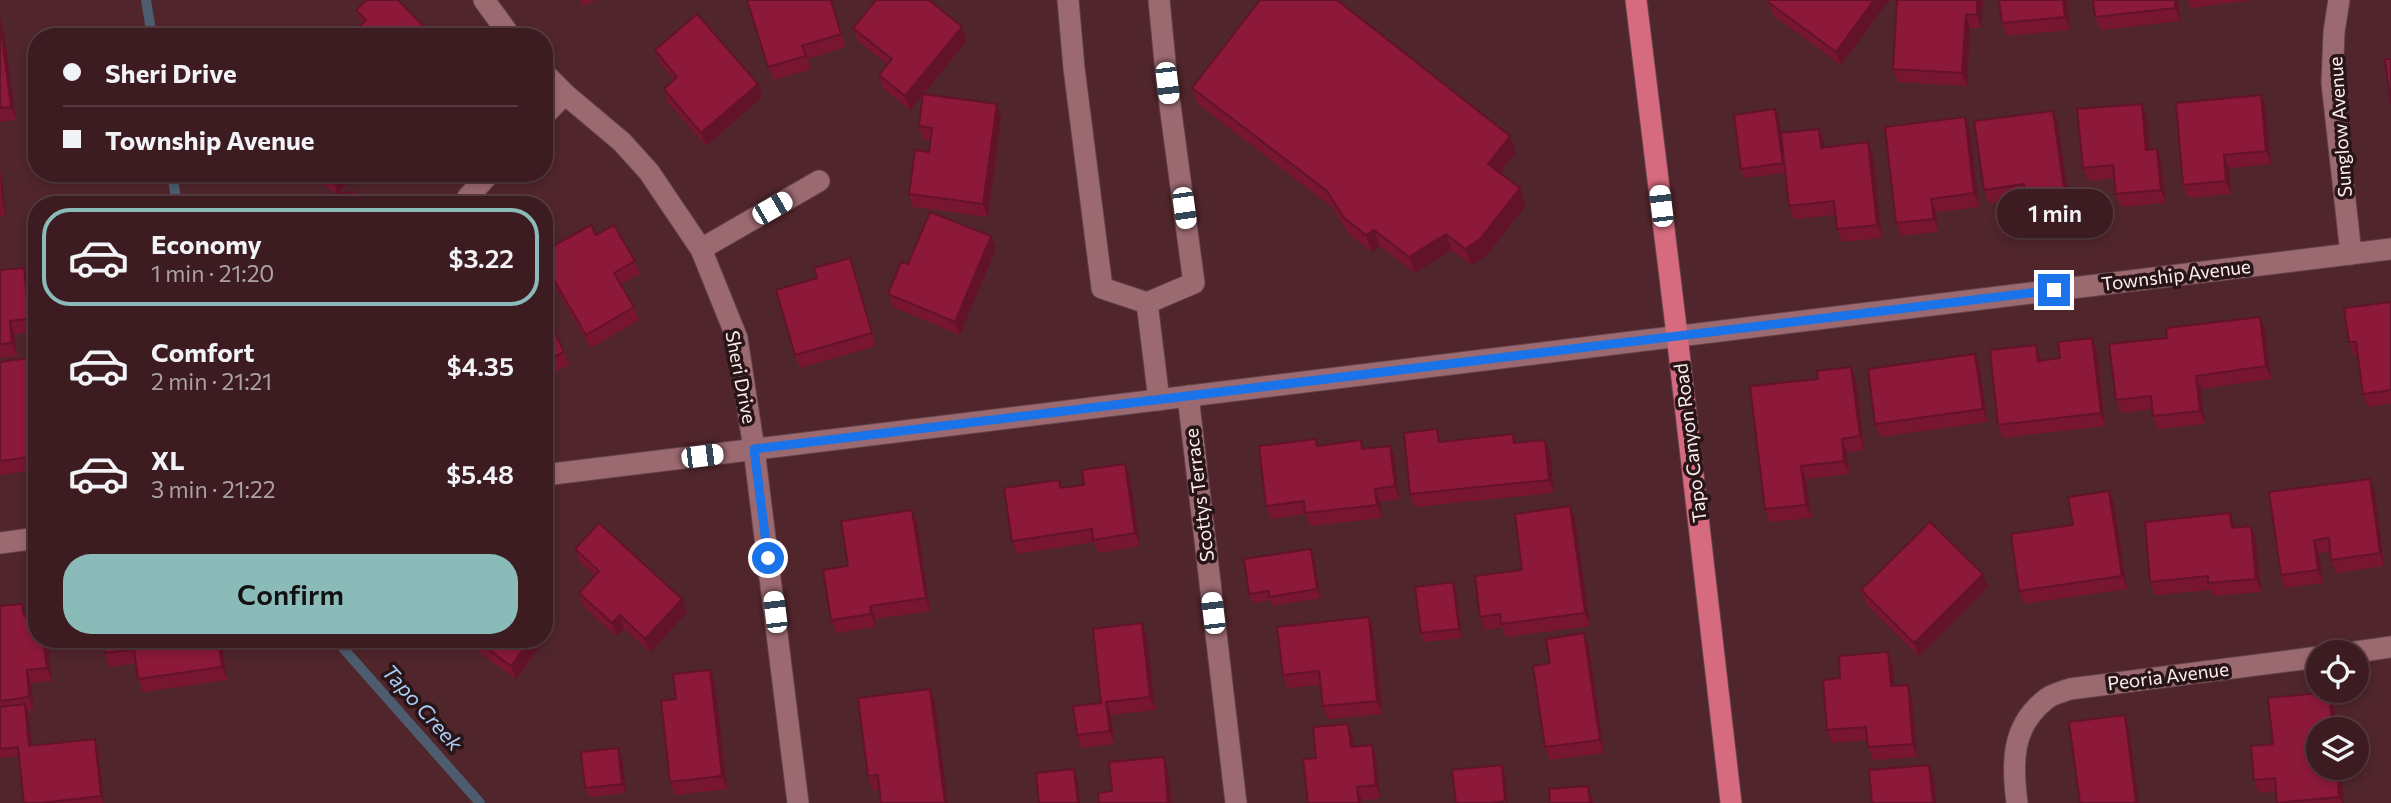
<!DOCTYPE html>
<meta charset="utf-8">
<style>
body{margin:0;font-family:Commissioner,sans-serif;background:#47292e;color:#f1f3f6;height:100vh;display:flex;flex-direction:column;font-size:26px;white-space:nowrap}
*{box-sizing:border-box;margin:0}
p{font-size:23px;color:#aca1a5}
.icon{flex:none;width:38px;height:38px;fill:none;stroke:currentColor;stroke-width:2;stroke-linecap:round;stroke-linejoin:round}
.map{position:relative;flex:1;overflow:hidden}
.sheet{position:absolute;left:28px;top:196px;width:525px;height:452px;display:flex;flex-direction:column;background:#3c1c21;border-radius:28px;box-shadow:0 4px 10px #0003,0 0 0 2px #553a3f}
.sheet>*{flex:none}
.banner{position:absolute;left:28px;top:28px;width:525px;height:154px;border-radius:28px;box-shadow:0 4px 10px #0003,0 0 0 2px #553a3f;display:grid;align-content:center;height:154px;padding:0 35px;background:#3c1c21}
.buttons{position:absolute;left:2306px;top:640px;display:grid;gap:14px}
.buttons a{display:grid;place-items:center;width:63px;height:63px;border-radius:50%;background:#3c1c21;box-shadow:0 4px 10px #0003,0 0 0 2px #553a3f;font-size:35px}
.end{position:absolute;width:32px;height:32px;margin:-16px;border:9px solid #1a73e8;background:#fff;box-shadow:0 0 0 4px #fff}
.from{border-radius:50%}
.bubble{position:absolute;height:49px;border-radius:24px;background:#3c1c21;box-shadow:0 4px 10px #0003,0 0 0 2px #553a3f;font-size:23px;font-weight:600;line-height:49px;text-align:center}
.car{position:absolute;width:21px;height:42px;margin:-21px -10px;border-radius:9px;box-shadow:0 0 5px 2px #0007;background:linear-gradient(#fff 24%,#345 0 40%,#fff 0 76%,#345 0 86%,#fff 0)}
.banner b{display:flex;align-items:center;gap:24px;height:66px;font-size:26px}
.banner b+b{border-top:2px solid #553a3f}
.banner i{width:18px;height:18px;background:#f1f3f6}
ul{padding:12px 0 0;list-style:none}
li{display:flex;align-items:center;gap:21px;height:98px;margin:0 14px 10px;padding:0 21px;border:4px solid transparent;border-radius:28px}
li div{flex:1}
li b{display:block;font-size:26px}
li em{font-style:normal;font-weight:600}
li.current{border-color:#8bbbb9}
li>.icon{width:63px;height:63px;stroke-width:1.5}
.primary-button{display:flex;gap:14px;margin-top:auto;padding:14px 35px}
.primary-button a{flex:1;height:80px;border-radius:28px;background:#8bbbb9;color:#111;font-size:28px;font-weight:600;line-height:80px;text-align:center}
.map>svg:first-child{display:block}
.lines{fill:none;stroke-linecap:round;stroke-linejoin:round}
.stream{stroke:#4d5d6f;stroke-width:10}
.minor-casing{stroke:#64424a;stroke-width:23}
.major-casing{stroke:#64424a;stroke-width:23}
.minor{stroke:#9b6970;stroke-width:21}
.major{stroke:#d66a7e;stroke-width:21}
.wall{fill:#781632}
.shaded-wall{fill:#621229}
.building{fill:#8c193a;stroke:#621229;stroke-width:2}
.route{stroke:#1a73e8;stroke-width:9}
.labels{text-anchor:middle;stroke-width:7;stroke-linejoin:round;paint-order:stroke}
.street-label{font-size:19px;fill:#fbeff0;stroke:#291518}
.water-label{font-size:21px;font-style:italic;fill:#a7cef8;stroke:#291518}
</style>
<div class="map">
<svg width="2391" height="803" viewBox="0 0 2391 803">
<rect width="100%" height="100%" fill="#50252c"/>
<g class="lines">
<g class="stream">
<polyline points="146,0 152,37"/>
<polyline points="172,173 177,205"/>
<polyline points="335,639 480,803"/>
</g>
<defs>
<g id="minor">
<polyline points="484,0 511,37"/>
<polyline points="1068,0 1074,68 1102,288 1147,303 1159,400"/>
<polyline points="2339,0 2334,32 2332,83 2351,254"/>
<polyline points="544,73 565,94 622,142 649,172 701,249 737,338 754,449 798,803"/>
<polyline points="544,115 565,94"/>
<polyline points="468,197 490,173"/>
<polyline points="701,249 819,181"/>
<polyline points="1147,303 1194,283 1167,83 1159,0"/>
<polyline points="1188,396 1236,803"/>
<polyline points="544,475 2391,249"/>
<polyline points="0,543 37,538"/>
<polyline points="2349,653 2391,647"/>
<path d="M2017,803C2012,764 2011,727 2045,700C2051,694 2062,692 2070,689L2319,657"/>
</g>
<polyline id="major" points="1636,0 1677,335 1731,803"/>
</defs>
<use href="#minor" class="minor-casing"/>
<use href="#major" class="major-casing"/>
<use href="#minor" class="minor"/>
<use href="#major" class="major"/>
</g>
<g class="wall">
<polygon points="580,0 596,0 583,6"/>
<polygon points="747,0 832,0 846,47 807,59 811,69 773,80"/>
<polygon points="1769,0 1889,0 1841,65 1773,15 1768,2"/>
<polygon points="1897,0 1983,0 1981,28 1970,28 1967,86 1898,82 1893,69"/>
<polygon points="2067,0 2070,30 2007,36 2002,23"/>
<polygon points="2178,0 2180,21 2100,30 2095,17"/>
<polygon points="2188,0 2253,0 2191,8"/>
<polygon points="356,10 434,37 362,24"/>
<polygon points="0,19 4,32 16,120 0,122"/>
<polygon points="962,27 967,41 910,110 883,88 879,75 887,64 858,41 853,28"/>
<polygon points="655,50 758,84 762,97 706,146 668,102 664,89 674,80 660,63"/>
<polygon points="1192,88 1510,136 1516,152 1500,173 1526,205 1486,256 1471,265 1452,250 1415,273 1380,246 1372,252 1350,235 1333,208 1198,104"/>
<polygon points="2261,95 2266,108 2271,164 2229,168 2231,194 2188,198 2183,185"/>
<polygon points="1001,117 988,217 913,207 909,194 929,152 930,140 923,139 919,126"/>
<polygon points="2147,117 2150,149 2161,162 2166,203 2121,207 2116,194 2114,178 2088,181 2083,168"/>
<polygon points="1779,118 1783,149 1819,129 1824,142 1824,147 1873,156 1882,238 1842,242 1837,229 1835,215 1794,219 1789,206 1786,173 1744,178 1741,169"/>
<polygon points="2058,124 2071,216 2032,221 2028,208 2026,198 1988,203 1984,190"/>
<polygon points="1970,130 1979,207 1936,212 1938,232 1901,236 1896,223"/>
<polygon points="0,171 2,177 6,216 0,216"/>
<polygon points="306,173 353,173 338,194 337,194"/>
<polygon points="596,235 635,261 640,274 621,284 634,307 639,320 591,348 544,268 544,251"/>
<polygon points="991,236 996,249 960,335 893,307 888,294"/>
<polygon points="850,258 876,346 800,368 795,355 817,278"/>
<polygon points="24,268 29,281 34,332 14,334 17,356 0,358 0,270"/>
<polygon points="2391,302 2391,404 2368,407 2363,394 2358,355 2354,356 2349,342"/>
<polygon points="544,309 564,352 569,365 544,377"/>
<polygon points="2260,317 2265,330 2271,379 2201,389 2205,424 2158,429 2153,416 2152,409 2121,413 2116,400 2167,338"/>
<polygon points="2092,338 2097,351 2105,426 2003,438 1998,425 2040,358 2041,360 2060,358"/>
<polygon points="37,357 37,470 0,475 0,362"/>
<polygon points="1980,367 1987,422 1880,437 1875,424"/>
<polygon points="1856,380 1864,450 1847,452 1849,474 1806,479 1811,518 1769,522 1765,509"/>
<polygon points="1442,442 1550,453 1554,493 1415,507 1410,494"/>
<polygon points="1319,446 1364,449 1390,446 1395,459 1399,499 1380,502 1382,518 1310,526 1306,514 1271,519 1266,506"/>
<polygon points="1125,464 1130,477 1140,546 1098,553 1094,542 1017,554 1012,541 1059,480 1062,488 1084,485"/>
<polygon points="2370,479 2375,492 2384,566 2336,573 2331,560 2331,552 2319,553 2323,583 2285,588 2281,575"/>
<polygon points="2114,504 2127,589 2024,604 2019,591 2073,525"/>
<polygon points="1570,506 1575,519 1590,626 1506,637 1502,627 1485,630 1480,617 1522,570"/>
<polygon points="912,510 917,523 930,611 875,619 876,627 836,633 831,620 848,566"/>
<polygon points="2235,528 2256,539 2261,592 2213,596 2211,590 2155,595 2150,582"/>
<polygon points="575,549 682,599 687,612 650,652 624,628 616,636 583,606 579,593 595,576 580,562"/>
<polygon points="1311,549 1314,558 1321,598 1273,606 1271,600 1253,603 1249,594"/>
<polygon points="1453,582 1456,591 1462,638 1424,642 1421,633"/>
<polygon points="1988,587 1919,656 1866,604 1861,590"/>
<polygon points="0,606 27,616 37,639 47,639 52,681 31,683 34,710 27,711 32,746 98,749 104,803 24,803 19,756 0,758"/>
<polygon points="1142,623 1147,636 1155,710 1111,715 1114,744 1081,748 1077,735 1101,703"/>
<polygon points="1373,630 1382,714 1328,719 1323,706 1321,685 1287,688 1283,675"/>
<polygon points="1584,633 1589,647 1604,753 1550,760 1545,747 1550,663"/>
<polygon points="549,634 516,679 461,639 544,639"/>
<polygon points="221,639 227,680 143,692 138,679 136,663 110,667 105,653"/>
<polygon points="1888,652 1893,665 1894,686 1908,685 1912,698 1917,757 1873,760 1868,747 1867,740 1832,743 1827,730 1840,678"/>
<polygon points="710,670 715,683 727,789 675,795 670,782 676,699"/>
<polygon points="930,689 935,702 880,789 873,790 868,776"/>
<polygon points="2334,705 2336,730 2319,730 2319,768 2340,768 2344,803 2277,803 2276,791 2259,793 2254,780 2273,744"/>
<polygon points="1348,724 1353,737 1354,747 1372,745 1376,758 1380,798 1362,801 1362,803 1308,803 1316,758"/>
<polygon points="618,748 622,757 626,793 589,797 585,788"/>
</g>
<g class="shaded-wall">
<polygon points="1874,0 1889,0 1841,65 1836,52"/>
<polygon points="1977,0 1983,0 1981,28 1977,15"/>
<polygon points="2063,0 2067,0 2070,30 2065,17"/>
<polygon points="2175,0 2178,0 2180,21 2175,8"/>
<polygon points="1966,14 1970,28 1967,86 1962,73"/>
<polygon points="0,19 4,32 16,120 11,107"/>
<polygon points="962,27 967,41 910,110 905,96"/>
<polygon points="758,84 762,97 706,146 701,133"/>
<polygon points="2261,95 2266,108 2271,164 2266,151"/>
<polygon points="997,104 1001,117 988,217 983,204"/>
<polygon points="2142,104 2147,117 2151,163 2146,150"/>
<polygon points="1775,109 1779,118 1786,173 1783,163"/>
<polygon points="2053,111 2058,124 2071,216 2066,203"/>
<polygon points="1965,117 1970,130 1979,207 1974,193"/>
<polygon points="1819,129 1824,142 1826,161 1821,148"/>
<polygon points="1510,136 1516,152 1494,180 1488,164"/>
<polygon points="1868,142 1873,156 1882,238 1877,225"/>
<polygon points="2157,149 2161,162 2166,203 2161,190"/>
<polygon points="2224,155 2229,168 2231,194 2226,181"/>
<polygon points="0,171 2,177 6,216 2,203"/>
<polygon points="339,173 353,173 338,195 333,182"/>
<polygon points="1520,188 1526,205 1486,256 1471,265 1465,249"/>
<polygon points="1931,199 1936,212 1938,232 1934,219"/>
<polygon points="1374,230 1380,246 1372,252 1366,235"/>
<polygon points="1446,234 1452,250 1415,273 1409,257"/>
<polygon points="991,236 996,249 960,335 955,322"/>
<polygon points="24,268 29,281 34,332 29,319"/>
<polygon points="2260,317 2265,330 2271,379 2266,366"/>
<polygon points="10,321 14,334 17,356 12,343"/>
<polygon points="2092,338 2097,351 2105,426 2101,413"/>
<polygon points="2036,345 2040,358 2042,374 2038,361"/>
<polygon points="1975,354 1980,367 1987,422 1983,409"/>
<polygon points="1851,367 1856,380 1864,450 1860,436"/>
<polygon points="2196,376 2201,389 2205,424 2200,411"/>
<polygon points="1842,439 1847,452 1849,474 1844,461"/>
<polygon points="1545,440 1550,453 1554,493 1549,480"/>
<polygon points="1390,446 1395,459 1399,499 1395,486"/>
<polygon points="1125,464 1130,477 1140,546 1135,533"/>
<polygon points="1801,466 1806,479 1811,518 1806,505"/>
<polygon points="2370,479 2375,492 2384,566 2380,553"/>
<polygon points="1375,489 1380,502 1382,518 1377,505"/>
<polygon points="2109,491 2114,504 2127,589 2122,576"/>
<polygon points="1570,506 1575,519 1590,626 1585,613"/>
<polygon points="912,510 917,523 930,611 926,598"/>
<polygon points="2230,513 2235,526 2236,541 2232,528"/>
<polygon points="2251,526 2256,539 2261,592 2256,579"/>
<polygon points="2314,540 2319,553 2323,583 2318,570"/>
<polygon points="1311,549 1314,558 1321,598 1317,589"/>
<polygon points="1983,574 1988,587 1919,656 1914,643"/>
<polygon points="1453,582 1456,591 1462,638 1459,629"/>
<polygon points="682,599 687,612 650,652 645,639"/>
<polygon points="870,606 875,619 876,627 871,614"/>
<polygon points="620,615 624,628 616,636 612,623"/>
<polygon points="1369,617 1373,630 1382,714 1377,701"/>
<polygon points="544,621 549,634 516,679 511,666 531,639 544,639"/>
<polygon points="1142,623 1147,636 1155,710 1150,697"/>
<polygon points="1584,633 1589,647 1604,753 1600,740"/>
<polygon points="43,639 47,639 52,681 47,668"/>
<polygon points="218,639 221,639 227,680 222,667"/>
<polygon points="1888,652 1893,665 1895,699 1891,686"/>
<polygon points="27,670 31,683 34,710 29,697"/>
<polygon points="710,670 715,683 727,789 722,776"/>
<polygon points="1908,685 1912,698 1917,757 1913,744"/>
<polygon points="930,689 935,702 948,803 945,803"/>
<polygon points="2329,692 2334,705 2336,730 2333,730"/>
<polygon points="1106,702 1111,715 1114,744 1110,731"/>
<polygon points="25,704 28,713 33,755 29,746"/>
<polygon points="2125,715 2129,728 2139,803 2136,803"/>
<polygon points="1348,724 1353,737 1355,760 1351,747"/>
<polygon points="95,739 98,749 104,803 101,796"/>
<polygon points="1372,745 1376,758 1380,798 1376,785"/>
<polygon points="618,748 622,757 626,793 622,784"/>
<polygon points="1164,757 1168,770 1172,803 1168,803"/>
<polygon points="1502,765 1505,774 1508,803 1506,803 1505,801"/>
<polygon points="1929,765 1934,778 1936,803 1933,803"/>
<polygon points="2337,768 2340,768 2344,803 2342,803 2339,797"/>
<polygon points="1074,769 1077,778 1080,803 1078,803"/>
<polygon points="1588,786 1593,799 1593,803 1590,803"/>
<polygon points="1357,787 1362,801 1362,803 1359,803"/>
</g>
<g class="building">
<polygon points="367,0 398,0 434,37 349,37 366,20 356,10"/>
<polygon points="747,0 831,0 841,34 802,46 806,56 768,67"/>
<polygon points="876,0 929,0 962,27 905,96 879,75 892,59 853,28"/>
<polygon points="1260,0 1337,0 1510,136 1488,164 1520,188 1480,239 1465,249 1446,234 1409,257 1374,230 1366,235 1344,218 1327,191 1192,88"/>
<polygon points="1769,0 1874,0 1836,52 1768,2"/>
<polygon points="1897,0 1977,0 1977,15 1966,14 1962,73 1893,69"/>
<polygon points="1999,0 2063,0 2065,17 2002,23"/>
<polygon points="2093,0 2175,0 2175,8 2095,17"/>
<polygon points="697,14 758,84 701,133 664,89 677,77 655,50"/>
<polygon points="0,21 11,107 0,108"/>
<polygon points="2385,59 2391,59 2391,104"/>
<polygon points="923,94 997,104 983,204 909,194 915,150 929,152 932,128 919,126"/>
<polygon points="2261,95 2266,151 2224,155 2226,181 2183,185 2176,103"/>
<polygon points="2142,104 2146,150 2157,149 2161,190 2116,194 2113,165 2083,168 2077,109"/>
<polygon points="1775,109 1783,163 1741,169 1734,115"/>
<polygon points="2053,111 2066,203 2028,208 2024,184 1984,190 1974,121"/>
<polygon points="1965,117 1974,193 1931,199 1934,219 1896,223 1885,127"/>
<polygon points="1819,129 1821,148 1868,142 1877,225 1837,229 1834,201 1789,206 1781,133"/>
<polygon points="320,173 339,173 333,182"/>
<polygon points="354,192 355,205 277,205 277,202"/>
<polygon points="930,212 991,236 955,322 888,294 901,262 908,264"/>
<polygon points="591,225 596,235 614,225 635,261 614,273 634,307 586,335 544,263 544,251"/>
<polygon points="850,258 872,333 795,355 776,290 817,278 814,268"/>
<polygon points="24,268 29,319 10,321 12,343 0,344 0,270"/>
<polygon points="2391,302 2391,390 2363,394 2356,342 2349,342 2344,308"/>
<polygon points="544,309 564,352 544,362"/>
<polygon points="2260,317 2266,366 2196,376 2200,411 2153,416 2151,396 2116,400 2109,344 2167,338 2166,328"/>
<polygon points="2092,338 2101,413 1998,425 1990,350 2036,345 2038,361 2060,358 2058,342"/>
<polygon points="1975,354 1983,409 1875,424 1868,369"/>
<polygon points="37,357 37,385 35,385 37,398 37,456 0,461 0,362"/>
<polygon points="1851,367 1860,436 1842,439 1844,461 1801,466 1806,505 1765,509 1750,386 1818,379 1817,371"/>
<polygon points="1437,429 1439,442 1513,434 1514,443 1545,440 1549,480 1410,494 1404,433"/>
<polygon points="1316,439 1317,446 1361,440 1362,449 1390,446 1395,486 1375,489 1377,505 1305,513 1304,501 1266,506 1259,446"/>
<polygon points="1125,464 1135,533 1093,540 1092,529 1012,541 1004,488 1059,480 1060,488 1084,485 1082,470"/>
<polygon points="2370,479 2380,553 2331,560 2329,538 2314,540 2318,570 2281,575 2269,492"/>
<polygon points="2109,491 2122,576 2019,591 2011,534 2073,525 2068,497"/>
<polygon points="1570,506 1585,613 1501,624 1500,614 1480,617 1475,576 1522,570 1515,514"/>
<polygon points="912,510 926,598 870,606 871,614 831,620 823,570 848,566 841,521"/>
<polygon points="2230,513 2232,528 2251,526 2256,579 2208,583 2208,576 2150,582 2145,522"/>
<polygon points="1930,522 1983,574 1914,643 1861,590"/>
<polygon points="599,523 682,599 645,639 620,615 612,623 579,593 599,571 575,549"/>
<polygon points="1311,549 1317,589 1269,597 1269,591 1249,594 1244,559"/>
<polygon points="1453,582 1459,629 1421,633 1415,587"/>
<polygon points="22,604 24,616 37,615 37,639 43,639 47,668 27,670 29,697 0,701 0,606"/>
<polygon points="1369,617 1377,701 1323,706 1319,671 1283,675 1277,627"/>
<polygon points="1142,623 1150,697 1106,702 1110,731 1077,735 1073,706 1101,703 1093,629"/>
<polygon points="1584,633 1600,740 1545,747 1533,666 1550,663 1546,639"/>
<polygon points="103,639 218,639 222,667 138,679 134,649 105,653"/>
<polygon points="474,639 531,639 511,666"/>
<polygon points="1888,652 1891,686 1908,685 1913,744 1868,747 1866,727 1827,730 1823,680 1840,678 1839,656"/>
<polygon points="710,670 722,776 670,782 661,701 676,699 673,674"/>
<polygon points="930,689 945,803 881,803 878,775 868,776 858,698"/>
<polygon points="2329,692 2333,730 2319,730 2319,768 2337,768 2339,797 2277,803 2275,778 2254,780 2251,746 2273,744 2268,698"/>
<polygon points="25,704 29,746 95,739 101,796 40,803 24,803 18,747 0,749 0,707"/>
<polygon points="2125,715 2136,803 2080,803 2069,722"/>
<polygon points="1348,724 1351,747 1372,745 1376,785 1357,787 1359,803 1308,803 1303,759 1316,758 1313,727"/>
<polygon points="618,748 622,784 585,788 581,752"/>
<polygon points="1164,757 1168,803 1099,803 1098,793 1112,791 1109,762"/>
<polygon points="1502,765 1505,801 1489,803 1456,803 1452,770"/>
<polygon points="1929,765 1933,803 1872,803 1869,770"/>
<polygon points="1074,769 1078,803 1039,803 1036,773"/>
<polygon points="1588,786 1590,803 1550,803 1549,789"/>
</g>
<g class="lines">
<polyline class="route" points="768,558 754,449 2054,290"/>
</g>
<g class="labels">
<g class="street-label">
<text transform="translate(2340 127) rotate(-94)" y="7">Sunglow Avenue</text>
<text transform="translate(2176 275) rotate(-7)" y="7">Township Avenue</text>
<text transform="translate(741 377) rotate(79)" y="7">Sheri Drive</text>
<text transform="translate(1690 443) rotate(-97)" y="7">Tapo Canyon Road</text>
<text transform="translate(1199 495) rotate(-97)" y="7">Scottys Terrace</text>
<text transform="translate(2168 676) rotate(-7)" y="7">Peoria Avenue</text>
</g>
<g class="water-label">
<text transform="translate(422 708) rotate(48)" y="7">Tapo Creek</text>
</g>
</g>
</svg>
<div class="buttons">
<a><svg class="icon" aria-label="locate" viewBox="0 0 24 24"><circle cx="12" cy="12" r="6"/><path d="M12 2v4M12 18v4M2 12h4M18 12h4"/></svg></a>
<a><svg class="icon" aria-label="layers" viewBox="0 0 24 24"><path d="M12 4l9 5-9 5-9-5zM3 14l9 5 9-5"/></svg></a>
</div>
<i class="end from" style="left:768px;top:558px"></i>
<i class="end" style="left:2054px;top:290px"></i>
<div class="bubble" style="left:1997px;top:189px;width:116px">1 min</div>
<i class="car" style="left:1167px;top:83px;rotate:173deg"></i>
<i class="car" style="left:1661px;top:206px;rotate:353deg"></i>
<i class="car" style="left:772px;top:208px;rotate:60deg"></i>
<i class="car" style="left:1184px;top:208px;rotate:172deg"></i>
<i class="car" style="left:702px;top:456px;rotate:83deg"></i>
<i class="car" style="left:775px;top:612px;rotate:353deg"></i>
<i class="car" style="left:1213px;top:613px;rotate:353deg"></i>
<div class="banner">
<b><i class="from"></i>Sheri Drive</b>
<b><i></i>Township Avenue</b>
</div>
<section class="sheet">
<ul>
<li class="current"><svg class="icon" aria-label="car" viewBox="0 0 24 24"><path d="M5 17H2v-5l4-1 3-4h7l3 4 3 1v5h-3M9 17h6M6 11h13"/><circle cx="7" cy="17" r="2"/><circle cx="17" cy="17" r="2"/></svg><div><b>Economy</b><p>1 min · 21:20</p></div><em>$3.22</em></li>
<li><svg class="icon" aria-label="car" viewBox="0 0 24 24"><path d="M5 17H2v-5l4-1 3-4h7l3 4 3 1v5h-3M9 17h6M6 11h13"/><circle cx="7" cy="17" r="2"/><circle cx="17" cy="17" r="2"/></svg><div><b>Comfort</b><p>2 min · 21:21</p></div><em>$4.35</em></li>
<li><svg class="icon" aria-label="car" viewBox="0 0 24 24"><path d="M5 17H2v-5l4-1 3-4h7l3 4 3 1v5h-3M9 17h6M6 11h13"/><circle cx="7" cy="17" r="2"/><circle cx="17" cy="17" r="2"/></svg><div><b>XL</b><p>3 min · 21:22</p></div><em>$5.48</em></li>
</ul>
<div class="primary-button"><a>Confirm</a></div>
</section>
</div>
